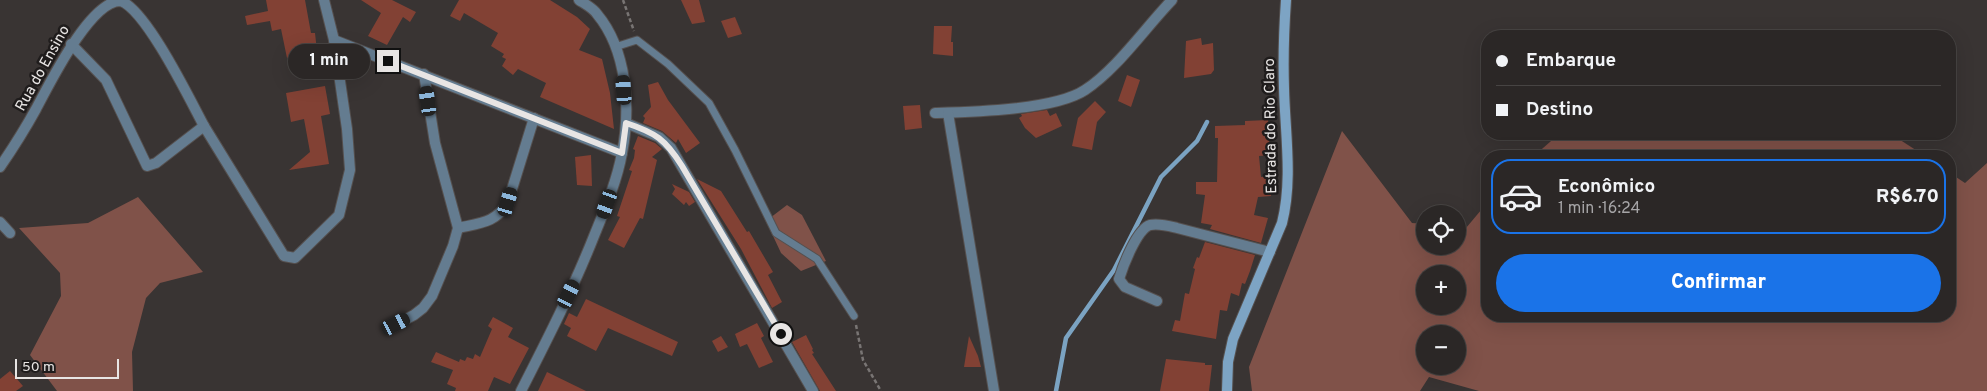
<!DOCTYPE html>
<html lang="pt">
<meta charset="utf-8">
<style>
body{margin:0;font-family:Overpass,sans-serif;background:#373332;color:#f1f3f6;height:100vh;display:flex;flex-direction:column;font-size:19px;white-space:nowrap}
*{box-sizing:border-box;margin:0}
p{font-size:16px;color:#a6a5a7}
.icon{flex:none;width:28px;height:28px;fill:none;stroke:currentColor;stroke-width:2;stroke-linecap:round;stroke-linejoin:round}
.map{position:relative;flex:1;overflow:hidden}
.details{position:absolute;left:1481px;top:150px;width:475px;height:172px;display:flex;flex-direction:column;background:#2b2726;border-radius:20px;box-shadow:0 5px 20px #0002,0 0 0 1px #474443}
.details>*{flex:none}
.guide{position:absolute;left:1481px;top:30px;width:475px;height:110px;border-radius:20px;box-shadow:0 5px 20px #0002,0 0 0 1px #474443;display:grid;align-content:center;height:110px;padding:0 15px;background:#2b2726}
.controls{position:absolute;left:1416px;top:205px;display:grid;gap:10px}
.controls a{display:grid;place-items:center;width:50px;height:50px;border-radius:50%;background:#2b2726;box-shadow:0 5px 20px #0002,0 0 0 1px #474443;font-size:25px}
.scale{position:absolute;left:15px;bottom:12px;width:104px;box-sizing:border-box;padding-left:5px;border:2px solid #e8e5e4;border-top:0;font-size:14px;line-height:18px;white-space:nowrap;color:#e8e5e4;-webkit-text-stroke:4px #1f1c1c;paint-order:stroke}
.end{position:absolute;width:22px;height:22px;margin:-11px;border:6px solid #e8e5e4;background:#111;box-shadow:0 0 0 2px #111}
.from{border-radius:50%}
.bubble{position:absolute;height:35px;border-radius:18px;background:#2b2726;box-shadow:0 5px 20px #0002,0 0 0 1px #474443;font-size:16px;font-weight:800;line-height:35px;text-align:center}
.car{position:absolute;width:15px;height:30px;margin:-15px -8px;border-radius:6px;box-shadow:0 0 4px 1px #0007;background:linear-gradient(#222 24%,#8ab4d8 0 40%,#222 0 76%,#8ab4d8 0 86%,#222 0)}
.guide b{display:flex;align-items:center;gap:18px;height:48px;font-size:19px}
.guide b+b{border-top:1px solid #474443}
.guide i{width:12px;height:12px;background:#f1f3f6}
ul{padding:9px 0 0;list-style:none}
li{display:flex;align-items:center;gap:15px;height:75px;margin:0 10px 8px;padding:0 5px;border:2px solid transparent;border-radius:20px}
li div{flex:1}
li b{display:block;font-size:19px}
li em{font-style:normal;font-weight:800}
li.selected{border-color:#1a73e8}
li>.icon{width:45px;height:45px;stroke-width:1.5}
.cta{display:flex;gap:10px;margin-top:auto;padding:10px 15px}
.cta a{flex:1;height:58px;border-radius:30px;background:#1a73e8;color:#fff;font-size:20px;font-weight:800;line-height:58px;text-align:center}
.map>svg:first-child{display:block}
.green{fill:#805249;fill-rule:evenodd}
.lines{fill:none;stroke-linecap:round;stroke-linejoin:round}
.stream{stroke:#7ba3c2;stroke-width:4.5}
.building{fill:#824134}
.service-casing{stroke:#55504f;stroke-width:9}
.minor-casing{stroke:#55504f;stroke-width:12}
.secondary-casing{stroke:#55504f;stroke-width:12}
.path{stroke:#797574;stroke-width:2.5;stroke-dasharray:4 2.5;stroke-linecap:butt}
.service{stroke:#647c90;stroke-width:7}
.minor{stroke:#647c90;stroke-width:10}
.secondary{stroke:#7da4c4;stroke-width:10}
.route{stroke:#e8e5e4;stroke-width:6}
.labels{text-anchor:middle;stroke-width:5;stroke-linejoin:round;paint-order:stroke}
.street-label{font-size:15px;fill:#e8e5e4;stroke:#1f1c1c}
</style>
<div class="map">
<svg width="1987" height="391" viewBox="0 0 1987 391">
<rect width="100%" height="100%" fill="#393433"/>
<g class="green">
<path d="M1342,131L1412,223L1425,224V246H1458V227L1466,228L1487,203L1488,316H1950V173L1965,183L1987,163V391H1479L1429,377L1420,391H1252L1249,367ZM1425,274H1458V306H1425ZM1425,334H1458V366H1425Z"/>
<polygon points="1559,134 1891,134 1925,156 1534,156"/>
<polygon points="138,197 203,272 160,283 146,298 132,352 133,391 57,391 30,355 61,296 60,273 19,228 88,223"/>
<polygon points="787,205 802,215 826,261 801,271 781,253 766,221"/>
</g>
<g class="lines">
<polyline class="stream" points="1056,391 1066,338 1114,270 1161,177 1197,141 1207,122"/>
</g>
<g class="building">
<polygon points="266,0 305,0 311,33 315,33 317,51 287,58 281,29 272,31 270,21 247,25 245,16 268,11"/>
<polygon points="361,0 392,0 416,12 410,22 403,17 387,45 368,36 381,13"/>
<polygon points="459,0 550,0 577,17 590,29 579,50 602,59 610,93 614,129 540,97 546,83 518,69 513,75 502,66 506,59 502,57 504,54 491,46 498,33 464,13 460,21 450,16"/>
<polygon points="681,0 699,0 705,22 692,24"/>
<polygon points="735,17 742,34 728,38 721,21"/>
<polygon points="934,26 952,26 951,42 953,42 953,56 933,54"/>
<polygon points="1201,38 1202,45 1213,43 1214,70 1211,74 1184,78 1186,41"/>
<polygon points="1127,75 1140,80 1131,107 1118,101"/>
<polygon points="658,82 668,100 700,143 686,153 678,139 676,143 662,131 643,123 645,118 643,116 651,107 648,85"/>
<polygon points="325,86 330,114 321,116 329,164 289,170 310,152 304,119 291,122 286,93"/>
<polygon points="1095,101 1106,112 1097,122 1092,150 1072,146 1078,118"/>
<polygon points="920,105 922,128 905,130 903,106"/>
<polygon points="1047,110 1050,116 1056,113 1062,126 1036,138 1025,128 1019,118 1022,116 1021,114"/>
<polygon points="1268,120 1270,155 1259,156 1261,177 1270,176 1271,196 1258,197 1254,215 1268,218 1261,243 1210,229 1212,225 1201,223 1205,195 1196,194 1196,182 1217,182 1218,138 1215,138 1215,126 1245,125 1245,121"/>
<polygon points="638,136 655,143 662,149 652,157 657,160 643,219 640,218 624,248 608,240 620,217 617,216 632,171 629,170 634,158 635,150 633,149"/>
<polygon points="591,155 592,186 577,185 575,157"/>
<polygon points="697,179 721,191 747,232 749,231 773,272 768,275 782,302 772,308 741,249"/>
<polygon points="672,184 689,192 695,202 689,206 686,202 684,205 672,194 675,189"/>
<polygon points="1205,242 1255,255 1250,271 1245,284 1242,283 1239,296 1231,293 1227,311 1220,310 1216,339 1172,331 1175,320 1180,321 1185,293 1189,294 1195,269 1193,268 1197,257 1199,258"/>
<polygon points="586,299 678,342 672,356 608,328 596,351 567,336 571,328 564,324 569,313 577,317"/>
<polygon points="493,317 513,328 508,337 529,348 510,384 494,377 488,391 455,391 456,388 447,384 453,370 431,362 436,352 459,362 460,359 465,361 467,357 473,359 475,354 480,357 492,329 488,326"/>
<polygon points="757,323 764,336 761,338 773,362 759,368 747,344 740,347 735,334"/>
<polygon points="806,335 813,349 812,350 814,353 812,354 836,391 820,391 792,342"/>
<polygon points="721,336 728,347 718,352 712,341"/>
<polygon points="969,336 978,356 981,367 964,367"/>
<polygon points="1166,359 1205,363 1205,365 1212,365 1209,391 1160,391"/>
<polygon points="10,371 23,386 16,391 0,391 0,379"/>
<polygon points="547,372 586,391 538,391"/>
</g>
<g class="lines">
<defs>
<polyline id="service" points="615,47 637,40 668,64 709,103 735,150 776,233 817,259 854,316"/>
<g id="minor">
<polyline points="334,40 622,153"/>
<polyline points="71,44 106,80 147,166 156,163 204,126 284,256 295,258 339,215 350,170 347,129 334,40 324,0"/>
<path d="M935,113C972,112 1055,110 1085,90C1117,69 1145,28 1172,0"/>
<polyline points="948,113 994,391"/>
<polyline points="626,123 659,137 671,148 813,391"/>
<path d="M0,167C13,148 25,129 36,109C48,87 90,0 121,1C147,11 190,100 204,126"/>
<polyline points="0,222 10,233"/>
<path d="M458,228C480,223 496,223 508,202L534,118"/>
<path d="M1157,301L1125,287L1119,279C1123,266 1137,229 1150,225C1159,223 1169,226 1177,228L1270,252"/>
<polyline points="397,324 414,315 423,308 432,296 453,246 458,228 435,143 424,74"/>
<path d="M521,391C547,340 573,289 594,236C605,209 617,181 622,153C631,108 627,50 597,14C593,8 585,4 579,0"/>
</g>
<path id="secondary" d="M1227,391L1228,362L1233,339L1282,223C1293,179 1285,133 1284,88C1283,59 1284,29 1286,0"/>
</defs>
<use href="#service" class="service-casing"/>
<use href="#minor" class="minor-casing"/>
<use href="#secondary" class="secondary-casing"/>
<g class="path">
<polyline points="623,0 634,31"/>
<polyline points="856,325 863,360 881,391"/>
</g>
<use href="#service" class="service"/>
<use href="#minor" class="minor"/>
<use href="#secondary" class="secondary"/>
</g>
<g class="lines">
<path class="route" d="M388,61L622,153L626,123C656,133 665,139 682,166L781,334"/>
</g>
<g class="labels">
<g class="street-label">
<text transform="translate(42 68) rotate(-61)" y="5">Rua do Ensino</text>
<text transform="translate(1270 126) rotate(-91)" y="5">Estrada do Rio Claro</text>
</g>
</g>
</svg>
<div class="controls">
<a><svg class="icon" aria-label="locate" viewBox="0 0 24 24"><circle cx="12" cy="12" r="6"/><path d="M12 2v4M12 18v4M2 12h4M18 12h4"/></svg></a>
<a>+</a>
<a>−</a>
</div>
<div class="scale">50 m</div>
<i class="end from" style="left:781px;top:334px"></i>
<i class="end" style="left:388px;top:61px"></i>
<div class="bubble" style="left:288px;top:44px;width:82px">1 min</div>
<i class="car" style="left:624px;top:90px;rotate:356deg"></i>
<i class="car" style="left:428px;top:101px;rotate:352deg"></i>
<i class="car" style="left:508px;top:202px;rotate:17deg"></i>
<i class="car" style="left:607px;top:204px;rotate:200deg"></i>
<i class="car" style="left:569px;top:294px;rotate:26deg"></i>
<i class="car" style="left:396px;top:324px;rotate:63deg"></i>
<div class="guide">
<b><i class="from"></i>Embarque</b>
<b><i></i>Destino</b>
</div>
<section class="details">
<ul>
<li class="selected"><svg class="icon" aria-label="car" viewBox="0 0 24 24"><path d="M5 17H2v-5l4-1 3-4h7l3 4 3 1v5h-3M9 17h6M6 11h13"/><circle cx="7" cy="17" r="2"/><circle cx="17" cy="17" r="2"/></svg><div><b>Econômico</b><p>1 min · 16:24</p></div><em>R$6.70</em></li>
</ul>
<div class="cta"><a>Confirmar</a></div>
</section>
</div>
